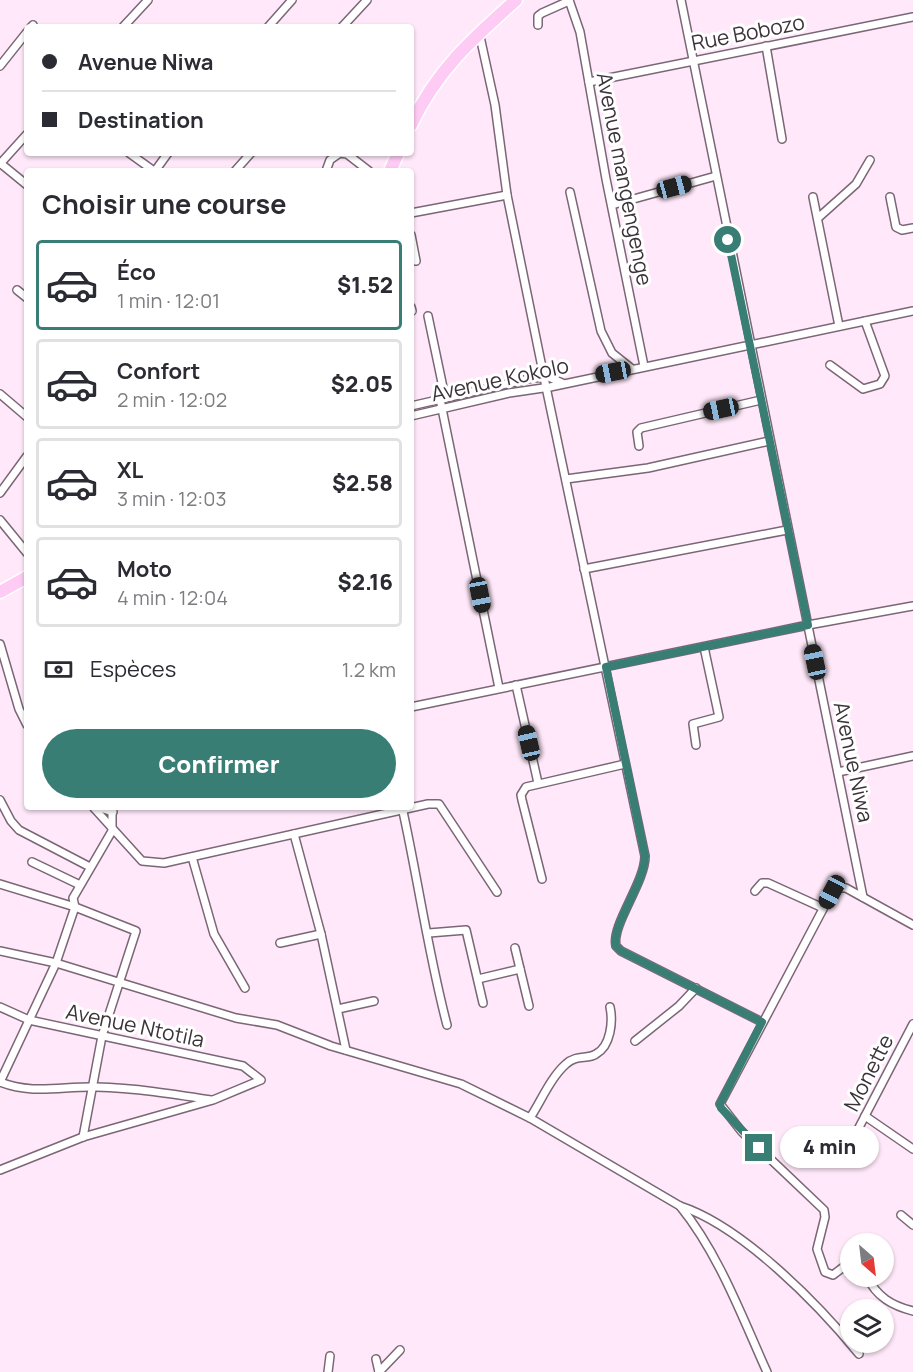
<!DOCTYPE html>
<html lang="fr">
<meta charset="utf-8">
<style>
body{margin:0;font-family:Manrope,sans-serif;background:#f2f2f3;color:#2b2b33;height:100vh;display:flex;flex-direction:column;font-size:22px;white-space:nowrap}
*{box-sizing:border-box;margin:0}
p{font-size:20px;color:#7c7c81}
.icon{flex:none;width:33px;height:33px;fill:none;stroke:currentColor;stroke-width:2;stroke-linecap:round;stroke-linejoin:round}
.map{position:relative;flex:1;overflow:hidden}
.side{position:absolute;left:24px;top:168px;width:390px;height:642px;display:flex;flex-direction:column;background:#fff;border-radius:6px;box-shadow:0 2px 4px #0004}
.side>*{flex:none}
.banner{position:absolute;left:24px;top:24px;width:390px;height:132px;border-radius:6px;box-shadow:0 2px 4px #0004;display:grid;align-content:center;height:132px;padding:0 18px;background:#fff}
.needle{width:39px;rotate:152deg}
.tools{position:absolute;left:840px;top:1233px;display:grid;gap:12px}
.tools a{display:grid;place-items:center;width:54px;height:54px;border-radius:50%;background:#fff;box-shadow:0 2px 4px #0004;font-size:30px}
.end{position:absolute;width:27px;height:27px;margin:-14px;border:8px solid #387e74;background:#fff;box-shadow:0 0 0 3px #fff}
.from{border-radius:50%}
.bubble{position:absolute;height:42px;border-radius:21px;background:#fff;box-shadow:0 2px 4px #0004;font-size:20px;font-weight:800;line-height:42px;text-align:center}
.car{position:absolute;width:18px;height:36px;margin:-18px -9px;border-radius:8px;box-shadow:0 0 4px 2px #0007;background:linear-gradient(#222 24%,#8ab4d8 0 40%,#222 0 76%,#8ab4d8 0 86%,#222 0)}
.banner b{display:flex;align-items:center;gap:21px;height:57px;font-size:22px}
.banner b+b{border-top:2px solid #e1e1e2}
.banner i{width:15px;height:15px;background:#2b2b33}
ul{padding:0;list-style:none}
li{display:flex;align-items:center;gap:18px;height:90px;margin:0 12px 9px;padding:0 6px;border:3px solid #e1e1e2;border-radius:6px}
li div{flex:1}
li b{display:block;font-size:22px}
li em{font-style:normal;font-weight:800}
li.active{border-color:#387e74}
li>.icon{width:54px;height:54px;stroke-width:1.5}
h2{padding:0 18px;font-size:27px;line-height:72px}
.pay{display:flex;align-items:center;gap:15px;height:66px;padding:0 18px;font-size:22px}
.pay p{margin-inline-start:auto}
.primary-button{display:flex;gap:12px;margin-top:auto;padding:12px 18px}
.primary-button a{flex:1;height:69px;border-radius:36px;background:#387e74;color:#fff;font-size:24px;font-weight:800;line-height:69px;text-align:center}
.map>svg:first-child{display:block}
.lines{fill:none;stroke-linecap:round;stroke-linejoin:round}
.minor-casing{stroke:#7a6676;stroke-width:10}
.trunk-casing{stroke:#fff;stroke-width:15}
.minor{stroke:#fff;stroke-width:7}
.trunk{stroke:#fecbf4;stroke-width:12}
.route{stroke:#387e74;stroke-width:8}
.labels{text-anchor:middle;stroke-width:6;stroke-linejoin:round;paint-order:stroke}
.street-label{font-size:21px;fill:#3c333a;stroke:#fff}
</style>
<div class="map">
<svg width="913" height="1372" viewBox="0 0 913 1372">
<rect width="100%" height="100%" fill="#ffe8f9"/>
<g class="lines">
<defs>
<g id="minor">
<polyline points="569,0 580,32 606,179 644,366"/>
<polyline points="681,0 863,897"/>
<polyline points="538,25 538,16 542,13 569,1"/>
<polyline points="31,27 33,25"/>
<polyline points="123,27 148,0"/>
<polyline points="268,27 292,0"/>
<polyline points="342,27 367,0"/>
<path d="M479,32L495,105L507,195L546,387L645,856C645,883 611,925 616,946L621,951L762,1022"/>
<polyline points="766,46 782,139"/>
<polyline points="0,66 27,32"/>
<polyline points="589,82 913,17"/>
<polyline points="129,153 154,171"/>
<polyline points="0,163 27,185"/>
<polyline points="0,164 27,134"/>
<polyline points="155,171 168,153"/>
<polyline points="235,171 251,153"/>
<polyline points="326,171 330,160 340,153 347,154 369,171"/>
<polyline points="570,192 601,331 612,353 632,369"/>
<polyline points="813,197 839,326"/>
<polyline points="890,197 896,227 902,230 913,228"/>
<polyline points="612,205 716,176"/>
<polyline points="411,213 507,195"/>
<polyline points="818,218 856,184 870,160"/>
<polyline points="411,235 416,261"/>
<polyline points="17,290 27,298"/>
<polyline points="411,307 412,311"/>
<polyline points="428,316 445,397"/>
<polyline points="830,365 863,389 880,384 885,376 865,321"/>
<polyline points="0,394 27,417"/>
<polyline points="440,399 499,688"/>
<polyline points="411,406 533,378 549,377 562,383"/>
<polyline points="411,416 509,393 550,387 913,311"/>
<polyline points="639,446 637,432 641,428 761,400"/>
<polyline points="566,479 648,468 769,441"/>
<polyline points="0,493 27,456"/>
<polyline points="0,520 27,553"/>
<polyline points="584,569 787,530"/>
<polyline points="0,644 19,709 27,725"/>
<polyline points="516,685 538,783"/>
<polyline points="411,707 808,625 913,606"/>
<polyline points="696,745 693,724 719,717 704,647"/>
<polyline points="838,772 913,756"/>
<polyline points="0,800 11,821 19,830 90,867"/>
<polyline points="93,807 142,861 164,863 428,804 439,804 497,892"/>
<polyline points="97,807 113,812"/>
<path d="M402,807C418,879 428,953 447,1025"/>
<polyline points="294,834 321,934 346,1050"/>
<polyline points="192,857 214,934 245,988"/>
<polyline points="32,862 80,885"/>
<polyline points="542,879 522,800 521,795 526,787 625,764"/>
<polyline points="0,884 75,907 136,931 102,1036 83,1137"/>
<polyline points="755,891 762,883 768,883 823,908"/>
<polyline points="429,933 466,930 483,1003"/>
<polyline points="280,943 321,934"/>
<polyline points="515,948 529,1006"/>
<path d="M0,951L56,963L236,1018L277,1025L331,1046L461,1084L530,1118L680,1206C742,1226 818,1304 859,1354"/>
<polyline points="478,979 520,969"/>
<polyline points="0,1007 29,1020 243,1066 261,1080 213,1100 83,1137 0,1170"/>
<polyline points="338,1009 374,1001"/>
<polyline points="635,1041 679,1006 696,988"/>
<polyline points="0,1082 56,963 75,907 73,898 112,831 112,807"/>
<path d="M0,1082C32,1095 63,1086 96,1087C135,1088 173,1094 211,1100"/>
<polyline points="865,1116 913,1149"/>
<path d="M530,1118C541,1101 551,1077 566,1064C577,1054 587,1060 596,1054C611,1046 613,1021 610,1007"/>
<polyline points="854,1137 913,1024"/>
<path d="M680,1206C719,1254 742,1317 767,1372"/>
<polyline points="901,1215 913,1225"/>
<polyline points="850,1262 833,1275 825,1272 817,1249 825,1217 824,1210 742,1132 720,1104 832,892 840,888 846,888 913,925"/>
<path d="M867,1276C876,1297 893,1306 913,1311"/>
<polyline points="376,1359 379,1372"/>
<polyline points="328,1372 330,1356"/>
<polyline points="379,1372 400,1350"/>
</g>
<g id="trunk">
<path d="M411,125C436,71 472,39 516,0"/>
<polyline points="390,171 398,153"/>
<polyline points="0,592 27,577"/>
</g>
</defs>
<use href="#minor" class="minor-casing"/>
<use href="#trunk" class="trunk-casing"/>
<use href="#minor" class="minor"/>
<use href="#trunk" class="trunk"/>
</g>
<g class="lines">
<path class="route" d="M728,240L808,625L606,667L645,856C645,883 611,925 616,946L621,951L762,1022L720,1104L721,1108L759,1148"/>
</g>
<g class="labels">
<g class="street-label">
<text transform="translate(748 33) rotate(-11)" y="7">Rue Bobozo</text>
<text transform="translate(624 179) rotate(79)" y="7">Avenue mangengenge</text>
<text transform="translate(500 380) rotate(-12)" y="7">Avenue Kokolo</text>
<text transform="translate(853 762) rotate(78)" y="7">Avenue Niwa</text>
<text transform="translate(135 1026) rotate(12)" y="7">Avenue Ntotila</text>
<text transform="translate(869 1073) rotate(-63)" y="7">Monette</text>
</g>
</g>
</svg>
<div class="tools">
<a><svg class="needle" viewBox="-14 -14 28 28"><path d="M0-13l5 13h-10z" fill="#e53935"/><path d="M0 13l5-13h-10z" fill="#7c7c81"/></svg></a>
<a><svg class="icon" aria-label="layers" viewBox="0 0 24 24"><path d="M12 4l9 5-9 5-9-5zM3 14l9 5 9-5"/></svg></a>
</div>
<i class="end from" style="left:728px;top:240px"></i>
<i class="end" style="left:759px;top:1148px"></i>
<div class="bubble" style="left:780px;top:1126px;width:99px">4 min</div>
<i class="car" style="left:674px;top:187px;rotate:75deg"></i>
<i class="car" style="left:613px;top:372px;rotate:259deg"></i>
<i class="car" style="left:721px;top:409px;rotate:258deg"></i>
<i class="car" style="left:480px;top:595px;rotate:169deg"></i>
<i class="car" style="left:815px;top:662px;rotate:348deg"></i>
<i class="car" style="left:529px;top:743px;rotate:347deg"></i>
<i class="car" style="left:832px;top:892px;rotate:208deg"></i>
<div class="banner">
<b><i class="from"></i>Avenue Niwa</b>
<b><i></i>Destination</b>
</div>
<section class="side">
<h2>Choisir une course</h2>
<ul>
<li class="active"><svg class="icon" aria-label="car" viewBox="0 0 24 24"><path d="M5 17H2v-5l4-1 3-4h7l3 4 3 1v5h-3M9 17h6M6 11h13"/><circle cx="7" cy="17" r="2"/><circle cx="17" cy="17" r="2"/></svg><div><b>Éco</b><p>1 min · 12:01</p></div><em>$1.52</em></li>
<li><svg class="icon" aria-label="car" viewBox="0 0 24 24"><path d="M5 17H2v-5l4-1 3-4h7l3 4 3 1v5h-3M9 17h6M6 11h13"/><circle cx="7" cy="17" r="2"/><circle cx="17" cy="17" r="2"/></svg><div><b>Confort</b><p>2 min · 12:02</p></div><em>$2.05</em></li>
<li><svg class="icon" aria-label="car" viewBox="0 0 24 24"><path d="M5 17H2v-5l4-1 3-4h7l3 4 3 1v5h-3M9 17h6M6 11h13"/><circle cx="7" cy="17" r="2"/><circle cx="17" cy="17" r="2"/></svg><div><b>XL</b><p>3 min · 12:03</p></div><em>$2.58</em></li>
<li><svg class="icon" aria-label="car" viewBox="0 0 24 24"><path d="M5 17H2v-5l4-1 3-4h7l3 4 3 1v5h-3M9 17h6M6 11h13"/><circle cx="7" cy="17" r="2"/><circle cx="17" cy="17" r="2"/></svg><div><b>Moto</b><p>4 min · 12:04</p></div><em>$2.16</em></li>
</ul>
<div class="pay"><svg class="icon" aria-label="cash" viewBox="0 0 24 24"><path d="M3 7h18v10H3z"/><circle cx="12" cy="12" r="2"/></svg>Espèces<p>1.2 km</p></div>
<div class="primary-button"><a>Confirmer</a></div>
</section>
</div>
